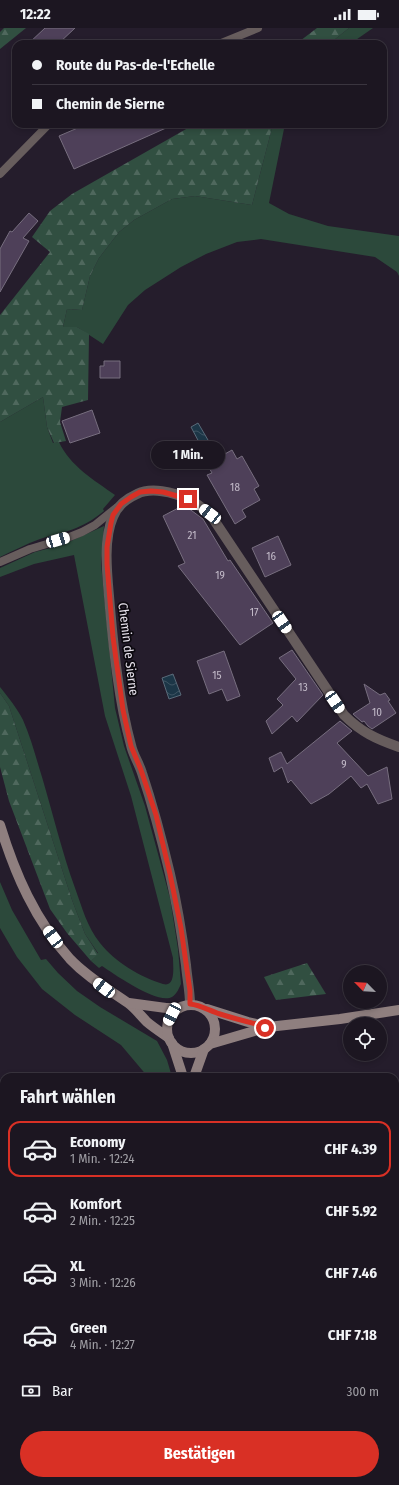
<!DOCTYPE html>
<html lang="de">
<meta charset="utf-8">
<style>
body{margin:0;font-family:"Fira Sans Condensed",sans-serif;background:#251f2a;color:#f1f3f6;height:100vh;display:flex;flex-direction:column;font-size:15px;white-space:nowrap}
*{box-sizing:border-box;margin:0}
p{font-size:13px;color:#a09fa5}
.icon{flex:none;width:22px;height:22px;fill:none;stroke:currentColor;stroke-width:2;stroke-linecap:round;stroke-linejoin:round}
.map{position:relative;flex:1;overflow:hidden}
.drawer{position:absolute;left:0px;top:1045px;width:399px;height:412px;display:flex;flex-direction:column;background:#1c1621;border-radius:12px 12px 0 0;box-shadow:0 2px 6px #0003,0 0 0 1px #3a353f}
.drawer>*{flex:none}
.banner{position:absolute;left:12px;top:12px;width:375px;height:88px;border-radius:12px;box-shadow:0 2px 6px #0003,0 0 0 1px #3a353f;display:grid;align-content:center;height:88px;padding:0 20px;background:#1c1621}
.needle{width:26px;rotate:294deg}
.tools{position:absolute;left:343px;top:937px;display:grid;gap:8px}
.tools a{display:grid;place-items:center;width:44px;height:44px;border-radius:50%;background:#1c1621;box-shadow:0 2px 6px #0003,0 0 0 1px #3a353f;font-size:20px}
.end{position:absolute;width:18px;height:18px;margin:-9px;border:5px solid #d93025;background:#fff;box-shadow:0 0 0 2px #fff}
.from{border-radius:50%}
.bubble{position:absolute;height:28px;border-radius:14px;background:#1c1621;box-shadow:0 2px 6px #0003,0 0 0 1px #3a353f;font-size:13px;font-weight:700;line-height:28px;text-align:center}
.car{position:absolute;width:12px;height:24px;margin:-12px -6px;border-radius:5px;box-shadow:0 0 3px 1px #0007;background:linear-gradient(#fff 24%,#345 0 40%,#fff 0 76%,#345 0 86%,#fff 0)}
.banner b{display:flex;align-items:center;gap:14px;height:38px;font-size:15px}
.banner b+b{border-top:1px solid #3a353f}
.banner i{width:10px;height:10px;background:#f1f3f6}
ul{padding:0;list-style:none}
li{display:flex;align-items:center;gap:12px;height:56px;margin:0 8px 6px;padding:0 12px;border:2px solid transparent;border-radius:12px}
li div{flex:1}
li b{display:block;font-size:15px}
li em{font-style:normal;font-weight:700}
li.on{border-color:#d93025}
li>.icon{width:36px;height:36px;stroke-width:1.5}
h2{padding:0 20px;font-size:18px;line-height:48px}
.pay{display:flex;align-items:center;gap:10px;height:44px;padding:0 20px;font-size:15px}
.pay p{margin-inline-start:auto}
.primary-button{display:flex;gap:8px;margin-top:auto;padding:8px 20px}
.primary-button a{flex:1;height:46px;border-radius:24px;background:#d93025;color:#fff;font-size:16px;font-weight:700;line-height:46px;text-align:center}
.status{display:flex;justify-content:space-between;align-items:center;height:28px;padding:0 20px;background:#1c1621;direction:ltr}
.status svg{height:11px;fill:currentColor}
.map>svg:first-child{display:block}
.green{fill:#2c493b}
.forest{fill:url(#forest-firs)}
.water{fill:url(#water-waves);stroke:#596a79}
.building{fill:#4e4059;stroke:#776e7f}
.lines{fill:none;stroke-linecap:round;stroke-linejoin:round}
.lane{stroke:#675d5d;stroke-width:8}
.street{stroke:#675d5d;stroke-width:10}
.secondary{stroke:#8f7f7f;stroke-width:10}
.route{stroke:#d93025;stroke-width:5}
.labels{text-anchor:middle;stroke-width:3.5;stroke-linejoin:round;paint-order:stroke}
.number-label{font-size:11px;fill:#c2bac8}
.street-label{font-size:13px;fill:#e8e3ed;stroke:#0c090f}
</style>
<div class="status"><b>12:22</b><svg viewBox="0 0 49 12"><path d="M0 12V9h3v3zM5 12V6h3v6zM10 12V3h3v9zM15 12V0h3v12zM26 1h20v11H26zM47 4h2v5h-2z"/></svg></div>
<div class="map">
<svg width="399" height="1457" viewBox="0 0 399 1457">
<defs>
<pattern id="forest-firs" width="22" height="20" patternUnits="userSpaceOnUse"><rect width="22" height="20" fill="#314f41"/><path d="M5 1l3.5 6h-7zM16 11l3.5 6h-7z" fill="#4f685d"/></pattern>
<pattern id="water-waves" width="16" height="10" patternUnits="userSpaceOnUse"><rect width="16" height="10" fill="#1c3647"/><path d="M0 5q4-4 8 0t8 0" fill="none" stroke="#3d5362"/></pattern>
</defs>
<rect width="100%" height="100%" fill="#251d2c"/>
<g class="green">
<polygon points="349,0 373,0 350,16 329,16"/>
<polygon points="273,96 285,96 269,175 289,186 328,198 399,208 399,248 397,244 375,229 261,211 237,214 206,226 181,239 145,262 128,277 103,316 77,299 63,299 67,281 82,282 90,248 99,230 119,204 134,192 172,171 195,168 252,177"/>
<path d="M43,369L47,399L53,415L59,414C70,438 94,452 115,467L103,481L104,483C81,502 66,503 40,511C26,516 13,523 0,529V394Z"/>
<path d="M104,498L101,536L115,680L124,718L145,778L170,870L178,921L181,956C179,960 177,966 172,969C158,977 114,946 102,938L99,940L91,933L98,925L85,906L72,872L9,678L0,665V659C8,669 17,680 23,692C31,710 36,730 42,749C53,786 62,824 75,860C82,879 87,899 100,915C115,934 140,949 163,956C176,960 173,938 173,930L131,768L105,688L74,527L34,536L0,549V540L35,524L62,517Z"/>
<polygon points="0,854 12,882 41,932 46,931 58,945 77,963 100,979 157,1013 167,1032 172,1049 148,1049 121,1017 75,987 42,961 17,929 0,900"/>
</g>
<g class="forest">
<polygon points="4,0 26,0 0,21 0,4"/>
<polygon points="317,0 349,0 329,16 296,16"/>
<polygon points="195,96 273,96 252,177 195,168 172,171 134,192 119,204 99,230 90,248 82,282 67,281 63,299 77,299 89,306 88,372 62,379 60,394 66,413 54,415 47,399 43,369 0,394 0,287 50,224 32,209 50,183 72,166"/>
<polygon points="0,665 9,678 72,872 85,906 98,926 91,933 67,905 50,881 9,773 0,739"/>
<polygon points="307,935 326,966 276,972 264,949"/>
</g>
<g class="water">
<polygon points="198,395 208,412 200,416 191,399"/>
<polygon points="173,646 181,667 169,671 162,650"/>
</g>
<g class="building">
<polygon points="45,0 75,0 58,16 28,16"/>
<polygon points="87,96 175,96 74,141 59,108"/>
<polygon points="29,185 38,193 23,210 29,213 0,264 0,221 10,203 12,204"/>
<polygon points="104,333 120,333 120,350 100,350 100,338 104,338"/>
<polygon points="92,382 100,405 70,415 62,393"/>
<polygon points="232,422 237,431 242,428 259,458 254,461 260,472 242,482 246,489 235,496 207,447 212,445 207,436"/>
<polygon points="184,477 203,491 228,533 230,532 273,595 240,617 178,538 185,535 163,488"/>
<polygon points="278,508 291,537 265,549 252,520"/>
<polygon points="292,622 323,667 297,694 292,688 272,706 266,693 283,677 277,671 296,651 279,630"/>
<polygon points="224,623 240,668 227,673 222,661 209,666 197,633"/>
<polygon points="364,656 380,667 385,665 390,672 388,673 396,685 372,701 368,698 364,693 362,694 353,686 370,675"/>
<polygon points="340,693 352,703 337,715 368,748 387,739 392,771 378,776 367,756 361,760 351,748 329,766 311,776 291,752 288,755 282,739 274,744 269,730 281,724 287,736"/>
</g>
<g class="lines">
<g class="lane">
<polyline points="219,16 258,0"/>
<polyline points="0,146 49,96"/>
<polyline points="0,534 30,521 67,510 82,504 95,497 116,480"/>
</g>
<path class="street" d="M190,976C190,963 187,950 186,937C182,906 177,876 170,846C162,812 153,778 142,745C139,735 133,727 131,717C119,673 114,625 110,580C108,553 102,514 113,489C117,478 126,471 137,466C151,459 173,464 188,471C196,474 203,481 210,486L344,687C361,704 376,711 399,719"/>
<g class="secondary">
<path d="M0,797C15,846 35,892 70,931C87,949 108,961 128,975C135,980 141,988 147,994C154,1000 162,1005 169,1010"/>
<polyline points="129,975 166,980 179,980"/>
<circle cx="191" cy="1001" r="24"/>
<polyline points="207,981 248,994 268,999"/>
<polyline points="172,1015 183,1049"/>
<polyline points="210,1016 268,999 340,991 399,982"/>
<polyline points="194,1049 204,1021"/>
<polyline points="186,1457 186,1453"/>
</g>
</g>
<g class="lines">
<path class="route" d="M188,471L163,464L151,463L140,464L131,469L121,476L113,487L111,495L107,519V536L113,609L123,682L131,718L141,742L156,787L170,846L181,900L190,963V976C201,977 210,983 220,986C236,991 252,995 268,999L265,1000"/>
</g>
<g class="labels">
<g class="number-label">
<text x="235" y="463">18</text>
<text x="192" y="511">21</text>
<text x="271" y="532">16</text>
<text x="220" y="551">19</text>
<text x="254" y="588">17</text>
<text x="217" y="651">15</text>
<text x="303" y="663">13</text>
<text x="377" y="688">10</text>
<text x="344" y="740">9</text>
</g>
<g class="street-label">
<text transform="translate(129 621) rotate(83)" y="5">Chemin de Sierne</text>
</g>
</g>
</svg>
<div class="tools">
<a><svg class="needle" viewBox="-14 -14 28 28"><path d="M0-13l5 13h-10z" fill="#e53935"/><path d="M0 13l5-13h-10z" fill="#a09fa5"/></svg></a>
<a><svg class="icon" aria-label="locate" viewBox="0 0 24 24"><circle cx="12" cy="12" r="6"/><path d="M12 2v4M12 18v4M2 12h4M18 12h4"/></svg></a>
</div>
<i class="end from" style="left:265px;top:1000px"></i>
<i class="end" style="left:188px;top:471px"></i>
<div class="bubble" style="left:151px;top:413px;width:74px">1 Min.</div>
<i class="car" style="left:210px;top:486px;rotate:308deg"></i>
<i class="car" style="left:58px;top:512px;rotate:74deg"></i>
<i class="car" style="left:282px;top:594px;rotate:146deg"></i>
<i class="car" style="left:335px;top:674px;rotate:146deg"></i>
<i class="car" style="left:53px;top:909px;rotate:323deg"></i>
<i class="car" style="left:104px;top:960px;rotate:308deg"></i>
<i class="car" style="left:172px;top:986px;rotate:207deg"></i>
<div class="banner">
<b><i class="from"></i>Route du Pas-de-l'Echelle</b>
<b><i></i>Chemin de Sierne</b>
</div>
<section class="drawer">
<h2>Fahrt wählen</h2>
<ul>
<li class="on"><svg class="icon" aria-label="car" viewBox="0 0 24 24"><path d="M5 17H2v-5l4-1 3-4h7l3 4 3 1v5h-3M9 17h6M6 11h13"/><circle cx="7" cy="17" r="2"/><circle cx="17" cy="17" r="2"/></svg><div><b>Economy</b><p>1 Min. · 12:24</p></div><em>CHF 4.39</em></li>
<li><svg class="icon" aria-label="car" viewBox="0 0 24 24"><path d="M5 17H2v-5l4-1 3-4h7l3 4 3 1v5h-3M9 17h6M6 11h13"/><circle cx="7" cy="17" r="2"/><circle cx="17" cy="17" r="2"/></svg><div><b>Komfort</b><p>2 Min. · 12:25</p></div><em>CHF 5.92</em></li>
<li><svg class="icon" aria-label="car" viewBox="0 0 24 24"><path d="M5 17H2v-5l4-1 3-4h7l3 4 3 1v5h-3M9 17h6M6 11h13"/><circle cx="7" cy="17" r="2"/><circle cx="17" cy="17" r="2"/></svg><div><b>XL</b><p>3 Min. · 12:26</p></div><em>CHF 7.46</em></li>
<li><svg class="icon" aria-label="car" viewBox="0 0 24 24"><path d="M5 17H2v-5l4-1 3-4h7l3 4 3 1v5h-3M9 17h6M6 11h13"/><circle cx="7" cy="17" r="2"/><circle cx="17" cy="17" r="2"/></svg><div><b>Green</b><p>4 Min. · 12:27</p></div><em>CHF 7.18</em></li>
</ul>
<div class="pay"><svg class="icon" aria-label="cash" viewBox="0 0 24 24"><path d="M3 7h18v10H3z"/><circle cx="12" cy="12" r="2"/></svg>Bar<p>300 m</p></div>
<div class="primary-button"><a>Bestätigen</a></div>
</section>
</div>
